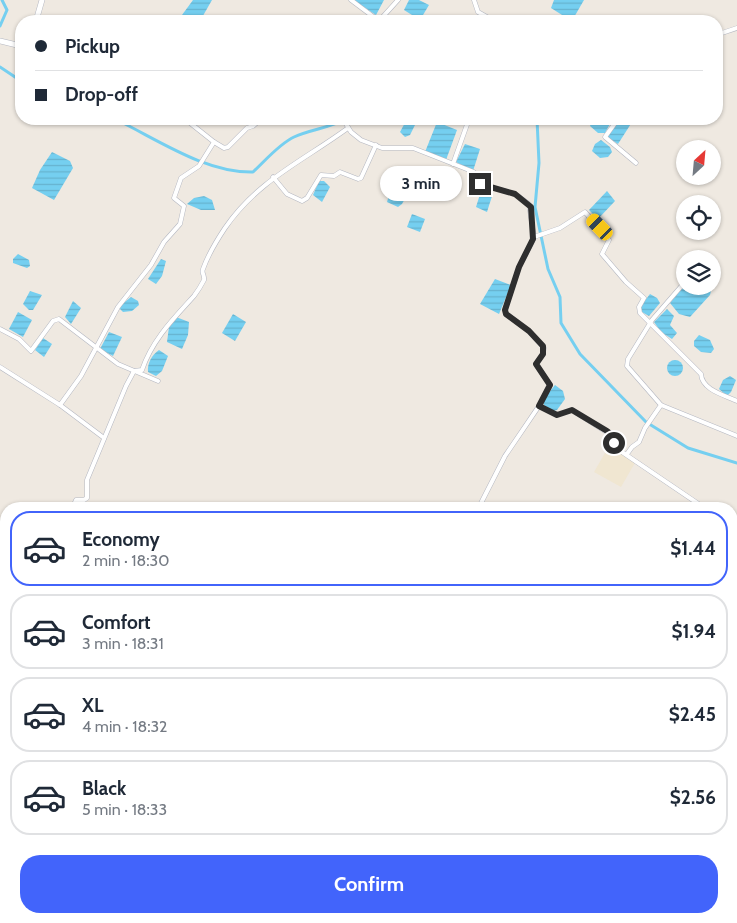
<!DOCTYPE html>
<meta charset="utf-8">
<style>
body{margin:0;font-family:Cabin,sans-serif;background:#f2f2f3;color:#1f2937;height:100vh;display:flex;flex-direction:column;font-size:19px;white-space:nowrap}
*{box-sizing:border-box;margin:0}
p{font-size:16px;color:#747a83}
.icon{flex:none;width:28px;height:28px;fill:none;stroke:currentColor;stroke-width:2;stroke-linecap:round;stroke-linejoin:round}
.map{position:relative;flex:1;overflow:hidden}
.sheet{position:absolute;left:0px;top:502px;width:738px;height:421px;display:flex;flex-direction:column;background:#fff;border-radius:20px 20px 0 0;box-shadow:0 1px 4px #0004}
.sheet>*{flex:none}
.banner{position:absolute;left:15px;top:15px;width:708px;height:110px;border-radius:20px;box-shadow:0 1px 4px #0004;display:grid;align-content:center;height:110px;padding:0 20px;background:#fff}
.needle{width:32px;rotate:26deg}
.fabs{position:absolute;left:676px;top:140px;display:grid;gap:10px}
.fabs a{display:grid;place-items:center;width:45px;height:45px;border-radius:50%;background:#fff;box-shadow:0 1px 4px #0004;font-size:25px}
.end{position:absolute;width:22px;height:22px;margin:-11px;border:6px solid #2e2e2e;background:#fff;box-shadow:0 0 0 2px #fff}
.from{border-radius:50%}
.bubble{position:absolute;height:35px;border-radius:18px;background:#fff;box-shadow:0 1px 4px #0004;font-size:16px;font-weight:700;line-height:35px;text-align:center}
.car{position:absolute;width:15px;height:30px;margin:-15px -8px;border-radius:6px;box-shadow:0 0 4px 1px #0007;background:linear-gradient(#f5c518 24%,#345 0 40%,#f5c518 0 76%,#345 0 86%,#f5c518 0)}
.banner b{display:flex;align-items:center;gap:18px;height:48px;font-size:19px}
.banner b+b{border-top:1px solid #e0e1e3}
.banner i{width:12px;height:12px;background:#1f2937}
ul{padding:9px 0 0;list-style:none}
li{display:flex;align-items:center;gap:15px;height:75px;margin:0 10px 8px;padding:0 10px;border:2px solid #e0e1e3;border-radius:20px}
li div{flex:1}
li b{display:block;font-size:19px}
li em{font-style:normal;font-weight:700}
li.selected{border-color:#4264fb}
li>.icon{width:45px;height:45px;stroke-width:1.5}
.button{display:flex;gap:10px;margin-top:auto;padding:10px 20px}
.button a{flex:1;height:58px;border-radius:20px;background:#4264fb;color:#fff;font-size:20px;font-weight:700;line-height:58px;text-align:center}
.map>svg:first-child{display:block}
.education{fill:#f0e6d1}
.water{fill:url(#water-rules)}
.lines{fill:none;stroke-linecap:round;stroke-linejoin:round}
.canal{stroke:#75cff0;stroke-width:3}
.minor-casing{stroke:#b4b7c1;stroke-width:5}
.tertiary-casing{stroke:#b4b7c1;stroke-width:6}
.minor{stroke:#fff;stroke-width:4}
.tertiary{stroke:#fff;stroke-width:5}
.route{stroke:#2e2e2e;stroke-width:6}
</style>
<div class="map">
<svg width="737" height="923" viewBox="0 0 737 923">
<defs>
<pattern id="water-rules" width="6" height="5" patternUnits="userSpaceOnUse" patternTransform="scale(1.25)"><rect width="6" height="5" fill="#75cff0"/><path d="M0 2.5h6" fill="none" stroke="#66b2ce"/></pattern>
</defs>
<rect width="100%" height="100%" fill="#efe9e1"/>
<polygon class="education" points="609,446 636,461 621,487 594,472"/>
<g class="water">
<polygon points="193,0 212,0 200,21 191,21 182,15"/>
<polygon points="353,0 384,0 376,15"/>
<polygon points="409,0 419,0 429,5 420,20 404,10"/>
<polygon points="554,0 584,0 573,19 570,20 551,8"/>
<polygon points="407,119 413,120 415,125 410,135 405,137 400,132"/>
<polygon points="592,119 601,119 610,124 605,133 598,133 590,126"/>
<polygon points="619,119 634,119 618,144 607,137"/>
<polygon points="437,122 457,130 446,160 425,152"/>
<polygon points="601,140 610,147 612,152 608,157 600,158 592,151 595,144"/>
<polygon points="465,144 480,149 473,171 456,162"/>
<polygon points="52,152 70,161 73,168 54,200 32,188 40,170"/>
<polygon points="319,181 324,181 330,187 322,202 313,195"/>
<polygon points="396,181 404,184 410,190 402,204 398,207 387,202 391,188"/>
<polygon points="481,191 493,193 487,212 476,207"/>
<polygon points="607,191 615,201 598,219 589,210"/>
<polygon points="204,196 212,200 215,210 201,210 187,204 194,198"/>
<polygon points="412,214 425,219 420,232 407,227"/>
<polygon points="18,254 29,260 30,266 27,268 13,263 13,259"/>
<polygon points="161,259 166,261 162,276 156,284 148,279"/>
<polygon points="495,279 511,285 499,314 480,304"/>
<polygon points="685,284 685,286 708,286 711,291 710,295 690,317 679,314 670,303"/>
<polygon points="30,291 42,295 33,310 29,310 23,304"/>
<polygon points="650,294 657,298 660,303 649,316 640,311 640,307"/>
<polygon points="131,297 138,301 139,305 132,311 123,312 120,309 121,305"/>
<polygon points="73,301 81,308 71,324 65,317"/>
<polygon points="667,309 674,316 670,325 677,333 672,339 661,332 654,322"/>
<polygon points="18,312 32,320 23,337 9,329"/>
<polygon points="233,314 246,322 235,341 222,333"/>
<polygon points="176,317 189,322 188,335 182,349 167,342 169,327"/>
<polygon points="109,332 122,337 113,356 100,349"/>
<polygon points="699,335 710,340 714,349 711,353 701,352 694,346 694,341"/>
<polygon points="43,338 52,344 44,357 35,350"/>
<path d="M159,350L168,356L162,371L156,376L148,372C147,363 152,355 159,350Z"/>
<circle cx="675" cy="368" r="8"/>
<polygon points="730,376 736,380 731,392 727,396 719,389 723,380"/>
<polygon points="555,385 563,391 565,399 557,410 553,411 544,405 543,400"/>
</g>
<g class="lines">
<g class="canal">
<polyline points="0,26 7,10 2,0"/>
<polyline points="0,67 21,81"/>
<path d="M115,119C157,139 205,173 253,172C265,161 279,144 294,137C311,129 330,128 346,119"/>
<polyline points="537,119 539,163 535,207 548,269 560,297 561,323 580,354 646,422 688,448 737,463"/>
</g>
<defs>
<g id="minor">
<polyline points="351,0 379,21"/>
<polyline points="474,0 478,12 494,21"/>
<polyline points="379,21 398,0"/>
<polyline points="716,35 737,28"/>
<polyline points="185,119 214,142"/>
<polyline points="274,119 276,119"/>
<polyline points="343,119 351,132 361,140 382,148 413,148 474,172 480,184 515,194 529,204 534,238 519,267 505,310 506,314 529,331 544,348 543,354 536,364 550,385 539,406 557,415 572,410 614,437 615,445 619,450 706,509"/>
<polyline points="618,119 605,137 636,163"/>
<polyline points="453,164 469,119"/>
<polyline points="273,177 287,194 302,201 307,198 321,175 334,176 340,172 358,179 361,178 376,145"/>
<path d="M534,237L560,228L585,212L609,240L602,254L626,282L644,298L639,307L640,313L701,374C702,390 724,395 737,401"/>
<polyline points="0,329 19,339 31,351 53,321 59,319 118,364 158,381"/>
<polyline points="0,367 60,405 104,438"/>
<polyline points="60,405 81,376 118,307 151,265 164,242 180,224 184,206 174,198 181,178 199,166 214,142 224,148 228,147 247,128 253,126 261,119"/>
<polyline points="661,405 737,436"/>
<polyline points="627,454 632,447 639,442 645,428 661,405 627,366 628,359 652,320 685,282"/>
<path d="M72,509L76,500H84L87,498V480L126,386L134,371L142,370C152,340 174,318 194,296C197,292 202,284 204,280C205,275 201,273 203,269C208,255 217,240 225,228C258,180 303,161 348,128"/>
<polyline points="478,509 505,456 539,406"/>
<polyline points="731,525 737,529"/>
<polyline points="0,561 6,563"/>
<polyline points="731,591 737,578"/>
<polyline points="731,625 737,628"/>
<polyline points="0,632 6,636"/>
<polyline points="731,653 737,650"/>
<polyline points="731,851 737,840"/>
<polyline points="0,857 3,862 0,866"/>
<polyline points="286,918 287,923"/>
<polyline points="340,918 349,923"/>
<polyline points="566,918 577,923"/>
<polyline points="580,923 583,918"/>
<polyline points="704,923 705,918"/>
</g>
<g id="tertiary">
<polyline points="36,21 42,0"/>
<polyline points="0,41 21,46"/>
</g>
</defs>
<use href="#minor" class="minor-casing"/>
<use href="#tertiary" class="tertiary-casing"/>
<use href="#minor" class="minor"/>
<use href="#tertiary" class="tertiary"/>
</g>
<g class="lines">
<polyline class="route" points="480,184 515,194 531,207 533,239 519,267 505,310 506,314 529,331 543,346 543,354 536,364 550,385 539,406 557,415 572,410 607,431 615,438 614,443"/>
</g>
</svg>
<div class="fabs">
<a><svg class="needle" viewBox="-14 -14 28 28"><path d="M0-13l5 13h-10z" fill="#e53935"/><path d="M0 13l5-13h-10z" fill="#747a83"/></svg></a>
<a><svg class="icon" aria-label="locate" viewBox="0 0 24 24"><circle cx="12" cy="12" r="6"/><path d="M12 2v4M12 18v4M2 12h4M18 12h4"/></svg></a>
<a><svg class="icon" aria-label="layers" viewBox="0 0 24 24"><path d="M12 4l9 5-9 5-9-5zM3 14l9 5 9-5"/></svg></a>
</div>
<i class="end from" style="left:614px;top:443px"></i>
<i class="end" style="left:480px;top:184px"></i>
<div class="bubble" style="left:380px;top:166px;width:82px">3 min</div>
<i class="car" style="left:600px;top:227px;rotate:316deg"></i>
<div class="banner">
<b><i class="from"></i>Pickup</b>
<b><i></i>Drop-off</b>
</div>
<section class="sheet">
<ul>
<li class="selected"><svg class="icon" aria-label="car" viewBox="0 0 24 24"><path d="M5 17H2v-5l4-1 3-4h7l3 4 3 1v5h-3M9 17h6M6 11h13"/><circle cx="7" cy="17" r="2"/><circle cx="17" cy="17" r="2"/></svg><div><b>Economy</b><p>2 min · 18:30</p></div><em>$1.44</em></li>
<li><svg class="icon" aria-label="car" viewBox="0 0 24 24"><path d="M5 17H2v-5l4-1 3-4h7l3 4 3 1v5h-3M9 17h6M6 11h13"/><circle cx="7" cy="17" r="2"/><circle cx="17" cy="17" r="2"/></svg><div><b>Comfort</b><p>3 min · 18:31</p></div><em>$1.94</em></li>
<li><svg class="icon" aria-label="car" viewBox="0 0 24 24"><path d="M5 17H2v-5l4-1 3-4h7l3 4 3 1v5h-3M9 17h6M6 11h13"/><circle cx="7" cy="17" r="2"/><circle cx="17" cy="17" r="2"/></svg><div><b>XL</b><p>4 min · 18:32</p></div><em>$2.45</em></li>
<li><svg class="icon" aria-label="car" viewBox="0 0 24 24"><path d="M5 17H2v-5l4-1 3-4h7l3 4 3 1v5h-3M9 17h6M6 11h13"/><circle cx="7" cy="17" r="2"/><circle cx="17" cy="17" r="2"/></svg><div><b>Black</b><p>5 min · 18:33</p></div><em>$2.56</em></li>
</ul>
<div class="button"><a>Confirm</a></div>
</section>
</div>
